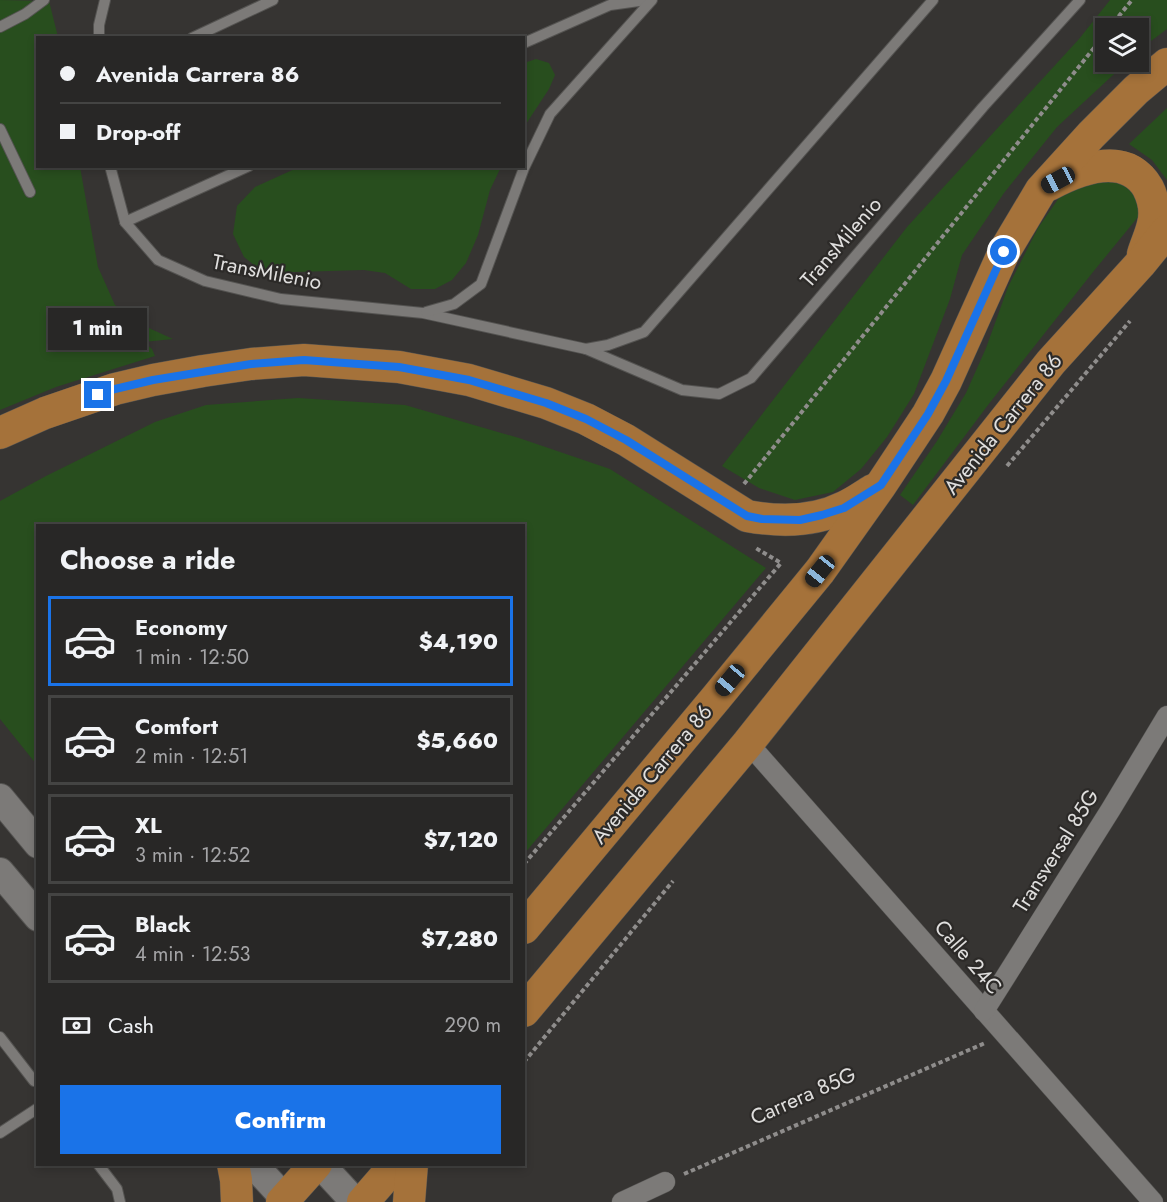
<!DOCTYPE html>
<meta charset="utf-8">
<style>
body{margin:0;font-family:Jost,sans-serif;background:#343332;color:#f1f3f6;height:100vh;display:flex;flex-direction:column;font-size:22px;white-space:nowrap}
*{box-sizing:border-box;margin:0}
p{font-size:20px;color:#a5a5a7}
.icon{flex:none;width:33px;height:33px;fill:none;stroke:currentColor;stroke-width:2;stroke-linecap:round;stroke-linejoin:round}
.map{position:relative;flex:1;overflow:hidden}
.side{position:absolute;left:36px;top:524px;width:489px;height:642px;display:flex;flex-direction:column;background:#282726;border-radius:0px;box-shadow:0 3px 9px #0003,0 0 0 2px #444443}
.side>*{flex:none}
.banner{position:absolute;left:36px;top:36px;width:489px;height:132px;border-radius:0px;box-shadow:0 3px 9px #0003,0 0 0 2px #444443;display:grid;align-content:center;height:132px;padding:0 24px;background:#282726}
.fabs{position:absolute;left:1095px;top:18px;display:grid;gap:12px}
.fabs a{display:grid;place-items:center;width:54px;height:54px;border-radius:0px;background:#282726;box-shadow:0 3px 9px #0003,0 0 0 2px #444443;font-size:30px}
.end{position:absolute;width:27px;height:27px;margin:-14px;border:8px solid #1a73e8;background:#fff;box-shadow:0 0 0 3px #fff}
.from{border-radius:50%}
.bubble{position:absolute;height:42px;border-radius:0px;background:#282726;box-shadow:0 3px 9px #0003,0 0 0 2px #444443;font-size:20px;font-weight:800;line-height:42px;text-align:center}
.car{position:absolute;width:18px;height:36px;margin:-18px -9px;border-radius:8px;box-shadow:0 0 4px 2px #0007;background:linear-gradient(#222 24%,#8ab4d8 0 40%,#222 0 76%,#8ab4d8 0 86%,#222 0)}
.banner b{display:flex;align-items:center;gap:21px;height:57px;font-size:22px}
.banner b+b{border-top:2px solid #444443}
.banner i{width:15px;height:15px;background:#f1f3f6}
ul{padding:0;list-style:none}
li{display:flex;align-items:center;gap:18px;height:90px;margin:0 12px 9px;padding:0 12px;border:3px solid #444443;border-radius:0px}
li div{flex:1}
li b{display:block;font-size:22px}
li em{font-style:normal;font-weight:800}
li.selected{border-color:#1a73e8}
li>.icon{width:54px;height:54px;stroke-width:1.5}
h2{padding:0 24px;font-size:27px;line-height:72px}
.pay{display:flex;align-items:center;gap:15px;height:66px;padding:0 24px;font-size:22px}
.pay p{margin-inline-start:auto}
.button{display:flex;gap:12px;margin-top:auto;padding:12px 24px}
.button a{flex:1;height:69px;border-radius:0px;background:#1a73e8;color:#fff;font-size:24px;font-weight:800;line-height:69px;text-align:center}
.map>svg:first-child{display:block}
.green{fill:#284e1e}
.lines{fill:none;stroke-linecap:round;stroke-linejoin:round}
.lane-casing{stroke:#545351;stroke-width:12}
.street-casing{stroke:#545351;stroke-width:21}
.secondary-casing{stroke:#545351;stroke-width:30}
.primary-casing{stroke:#545351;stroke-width:33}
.path{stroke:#8f8d8c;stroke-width:4;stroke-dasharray:4.5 3;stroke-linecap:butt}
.lane{stroke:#7c7a78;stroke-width:10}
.street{stroke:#7c7a78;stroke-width:20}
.secondary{stroke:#7c7a78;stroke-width:28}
.primary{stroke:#a5723a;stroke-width:32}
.route{stroke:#1a73e8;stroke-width:8}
.labels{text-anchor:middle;stroke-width:4.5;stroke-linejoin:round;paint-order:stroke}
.street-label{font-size:21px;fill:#e0dfde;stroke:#2c2a28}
</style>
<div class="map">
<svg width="1167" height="1202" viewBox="0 0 1167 1202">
<rect width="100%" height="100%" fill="#363432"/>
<g class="green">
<polygon points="0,0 49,1 58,37 38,38 38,166 80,167 98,267 115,305 151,329 173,339 144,342 152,349 155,356 56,387 0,410"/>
<polygon points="1110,0 1167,0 1167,29 1139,50 1138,28 1106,28 1106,62 1127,62 1057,127 1004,193 962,255 950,299 914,394 887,437 861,469 833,492 795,500 759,488 722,466 907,227 1079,39"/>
<polygon points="536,59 549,63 555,75 549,89 524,127 524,63"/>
<polygon points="1167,108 1167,180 1152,160 1129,144"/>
<polygon points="299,167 299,166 501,167 490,190 478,235 466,263 452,280 435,289 411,289 385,273 364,270 295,272 263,272 244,257 233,234 237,206 255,187"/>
<polygon points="1121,179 1140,199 1138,217 1093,272 988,405 913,505 900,495 937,441 966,393 986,348 1008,287 1038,228 1061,195 1083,180"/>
<polygon points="298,398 405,405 519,438 610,469 766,568 524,854 524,525 38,525 37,765 0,719 0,501 46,476 155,422 206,405"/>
</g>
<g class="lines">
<defs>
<g id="lane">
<polyline points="0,27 25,14 44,0"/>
<polyline points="99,38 99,25 105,0"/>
<polyline points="192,38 273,0"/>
<polyline points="524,43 610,5 646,0"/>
<polyline points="0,129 30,192"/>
<polyline points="110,166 125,222 158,260 205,281 281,299 423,313 586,349 682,390 719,394 751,378 983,107 1080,0"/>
<polyline points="125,222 249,166"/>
<polyline points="426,312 454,304 481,284 524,168 550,114 652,0"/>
<polyline points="586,349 608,345 644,332 933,0"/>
<polyline points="0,1037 34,1081"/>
<polyline points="0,1133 38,1108"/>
<polyline points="98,1164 117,1189 120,1202"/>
</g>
<g id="street">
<polyline points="748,743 1153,1202"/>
<polyline points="984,1011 1111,809 1167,716"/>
<polyline points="622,1202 665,1182"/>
</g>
<g id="secondary">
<polyline points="0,798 38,844"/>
<polyline points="0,872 38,917"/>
<polyline points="253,1164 288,1202"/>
<polyline points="320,1164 355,1202"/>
</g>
<g id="primary">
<path d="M1049,185C1079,169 1126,150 1148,188C1153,198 1156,212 1153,224C1151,234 1146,244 1143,254"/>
<path d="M0,433L45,413L115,389L153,380L203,371L251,364L304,360L399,367L469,380L546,403L586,419L626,440L747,516C780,522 814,522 844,507C854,503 863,496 873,490"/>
<polyline points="524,928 716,698 820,571 881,485 928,414 946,381 1004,252 1041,190 1091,135 1136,90 1167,64"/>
<polyline points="524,1011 748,743 1051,362 1140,264 1167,231"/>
<polyline points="233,1164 236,1180 237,1202"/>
<polyline points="282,1202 316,1164"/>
<polyline points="363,1202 396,1164"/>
<polyline points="409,1202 412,1164"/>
</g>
</defs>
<use href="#lane" class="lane-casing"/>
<use href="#street" class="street-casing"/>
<use href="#secondary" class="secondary-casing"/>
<use href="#primary" class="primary-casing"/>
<g class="path">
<polyline points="1109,28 1132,0"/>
<polyline points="1007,466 1130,321"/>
<polyline points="744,484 1106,33"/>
<polyline points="524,864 781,563 754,547"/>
<polyline points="524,1062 673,881"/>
<polyline points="684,1174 985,1043"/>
</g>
<use href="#lane" class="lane"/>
<use href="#street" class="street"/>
<use href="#secondary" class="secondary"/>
<use href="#primary" class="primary"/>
</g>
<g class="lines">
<polyline class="route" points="98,395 115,389 153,380 251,364 304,360 399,367 469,380 546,403 586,419 626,440 747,516 762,519 800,520 822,515 844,508 881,485 928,414 946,381 1004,252"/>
</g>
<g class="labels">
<g class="street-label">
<text transform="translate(841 242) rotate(-49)" y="7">TransMilenio</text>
<text transform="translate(267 272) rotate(11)" y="7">TransMilenio</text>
<text transform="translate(1003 424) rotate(-51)" y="7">Avenida Carrera 86</text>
<text transform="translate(652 774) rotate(-50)" y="7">Avenida Carrera 86</text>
<text transform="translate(1056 851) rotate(-58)" y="7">Transversal 85G</text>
<text transform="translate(968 957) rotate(49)" y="7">Calle 24C</text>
<text transform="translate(803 1096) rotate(-24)" y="7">Carrera 85G</text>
</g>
</g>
</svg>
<div class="fabs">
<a><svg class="icon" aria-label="layers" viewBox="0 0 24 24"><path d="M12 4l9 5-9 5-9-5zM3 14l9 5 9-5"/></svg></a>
</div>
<i class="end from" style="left:1004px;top:252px"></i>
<i class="end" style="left:98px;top:395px"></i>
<div class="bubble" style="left:48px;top:308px;width:99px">1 min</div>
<i class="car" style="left:1058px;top:180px;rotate:242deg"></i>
<i class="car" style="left:820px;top:571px;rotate:219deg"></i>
<i class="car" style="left:730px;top:680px;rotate:220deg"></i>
<div class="banner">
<b><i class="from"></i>Avenida Carrera 86</b>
<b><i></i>Drop-off</b>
</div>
<section class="side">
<h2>Choose a ride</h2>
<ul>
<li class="selected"><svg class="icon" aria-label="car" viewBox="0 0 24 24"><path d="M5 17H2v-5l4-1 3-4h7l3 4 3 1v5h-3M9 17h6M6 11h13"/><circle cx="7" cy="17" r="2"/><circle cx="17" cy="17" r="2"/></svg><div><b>Economy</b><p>1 min · 12:50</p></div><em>$4,190</em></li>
<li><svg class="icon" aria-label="car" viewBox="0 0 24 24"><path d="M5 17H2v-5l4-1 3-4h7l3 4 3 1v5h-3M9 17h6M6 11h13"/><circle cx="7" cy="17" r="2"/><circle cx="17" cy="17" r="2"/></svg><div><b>Comfort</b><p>2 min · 12:51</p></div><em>$5,660</em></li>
<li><svg class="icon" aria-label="car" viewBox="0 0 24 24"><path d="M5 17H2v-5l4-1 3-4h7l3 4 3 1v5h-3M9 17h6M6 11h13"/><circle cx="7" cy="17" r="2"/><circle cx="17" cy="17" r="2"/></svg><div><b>XL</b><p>3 min · 12:52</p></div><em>$7,120</em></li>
<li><svg class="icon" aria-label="car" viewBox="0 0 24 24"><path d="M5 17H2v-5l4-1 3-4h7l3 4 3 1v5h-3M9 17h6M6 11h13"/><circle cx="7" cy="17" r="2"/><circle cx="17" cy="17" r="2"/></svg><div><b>Black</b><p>4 min · 12:53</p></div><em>$7,280</em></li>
</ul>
<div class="pay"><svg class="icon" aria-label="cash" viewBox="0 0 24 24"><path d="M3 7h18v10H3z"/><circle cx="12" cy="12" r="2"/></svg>Cash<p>290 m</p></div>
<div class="button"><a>Confirm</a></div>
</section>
</div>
